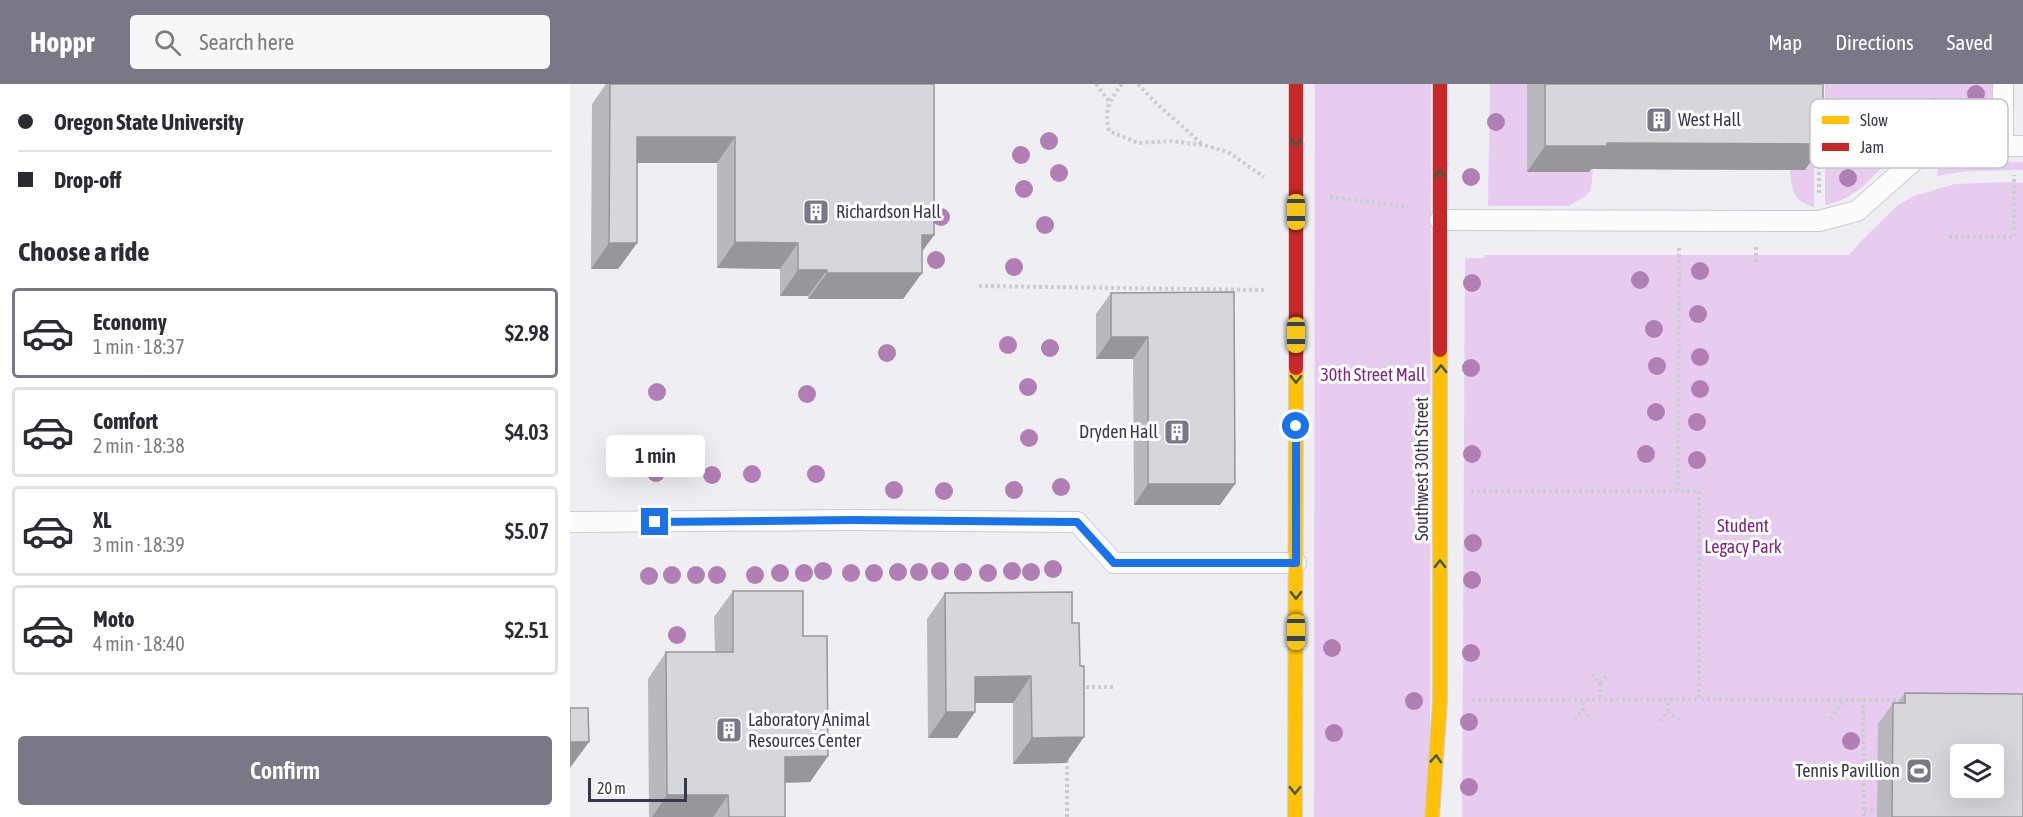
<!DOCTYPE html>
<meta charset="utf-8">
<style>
body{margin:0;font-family:"Asap Condensed",sans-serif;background:#f7f7f7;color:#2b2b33;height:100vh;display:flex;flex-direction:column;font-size:22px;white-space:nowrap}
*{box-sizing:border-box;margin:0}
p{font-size:20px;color:#7c7c81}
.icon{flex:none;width:33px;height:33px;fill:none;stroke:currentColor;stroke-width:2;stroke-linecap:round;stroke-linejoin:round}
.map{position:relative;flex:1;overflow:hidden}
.side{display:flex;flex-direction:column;background:#fff;width:570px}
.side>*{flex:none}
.guide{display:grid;align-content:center;height:132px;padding:0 18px;background:#fff}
.controls{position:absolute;left:1380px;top:660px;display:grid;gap:12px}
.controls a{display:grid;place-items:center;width:54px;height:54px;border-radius:6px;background:#fff;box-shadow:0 6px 24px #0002;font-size:30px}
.scale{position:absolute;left:18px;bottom:15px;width:99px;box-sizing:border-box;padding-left:6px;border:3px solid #38384b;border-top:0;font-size:16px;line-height:21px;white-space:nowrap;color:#38384b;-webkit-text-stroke:4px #fff;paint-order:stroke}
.end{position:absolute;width:27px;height:27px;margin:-14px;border:8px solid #1a73e8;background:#fff;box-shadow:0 0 0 3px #fff}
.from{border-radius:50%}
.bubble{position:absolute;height:42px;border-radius:6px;background:#fff;box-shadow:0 6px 24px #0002;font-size:20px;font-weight:600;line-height:42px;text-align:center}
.car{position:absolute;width:18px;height:36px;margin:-18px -9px;border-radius:8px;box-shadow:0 0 4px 2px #0007;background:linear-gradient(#f5c518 24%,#345 0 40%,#f5c518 0 76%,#345 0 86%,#f5c518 0)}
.guide b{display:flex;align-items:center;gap:21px;height:57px;font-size:22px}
.guide b+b{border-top:2px solid #e1e1e2}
.guide i{width:15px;height:15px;background:#2b2b33}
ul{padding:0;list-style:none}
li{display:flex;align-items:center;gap:18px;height:90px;margin:0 12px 9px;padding:0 6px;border:3px solid #e1e1e2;border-radius:6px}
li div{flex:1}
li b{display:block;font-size:22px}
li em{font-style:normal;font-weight:600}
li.selected{border-color:#787886}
li>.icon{width:54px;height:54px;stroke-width:1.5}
h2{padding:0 18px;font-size:27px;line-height:72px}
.cta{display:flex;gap:12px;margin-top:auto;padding:12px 18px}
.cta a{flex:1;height:69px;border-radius:6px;background:#787886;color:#fff;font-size:24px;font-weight:600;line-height:69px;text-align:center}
header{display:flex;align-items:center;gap:36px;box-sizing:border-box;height:84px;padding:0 30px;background:#787886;color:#fff}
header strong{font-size:28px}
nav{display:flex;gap:33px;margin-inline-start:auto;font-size:21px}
.search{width:420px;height:54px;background:#f7f7f7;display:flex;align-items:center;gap:15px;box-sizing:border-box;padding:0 21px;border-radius:6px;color:#7c7c81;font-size:22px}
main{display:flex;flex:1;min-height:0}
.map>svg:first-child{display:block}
.green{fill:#e7ccf0;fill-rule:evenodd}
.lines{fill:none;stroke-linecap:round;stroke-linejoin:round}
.lane-casing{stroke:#cbcbd2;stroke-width:22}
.slow-casing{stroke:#d1cfdf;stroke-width:16}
.jam-casing{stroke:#d1cfdf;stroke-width:16}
.path{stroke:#ccccd3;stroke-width:4;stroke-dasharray:3 3;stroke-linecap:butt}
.lane{stroke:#fcfcfd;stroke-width:20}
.slow{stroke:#ffc107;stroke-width:14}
.jam{stroke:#c62828;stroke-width:14}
.tree{fill:#b27fb5}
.wall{fill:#b8b8be}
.shaded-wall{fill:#96969b}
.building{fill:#d6d6dd;stroke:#96969b;stroke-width:1.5;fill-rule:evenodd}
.oneway{stroke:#3e5c4c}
.route{stroke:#1a73e8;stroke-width:8}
.labels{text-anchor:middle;stroke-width:6;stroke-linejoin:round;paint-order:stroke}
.poi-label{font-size:18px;fill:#38384b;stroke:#fff;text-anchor:start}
.park-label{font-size:18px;fill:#812583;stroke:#fff}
.street-label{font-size:18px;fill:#38384b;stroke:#fff}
.key{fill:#fff;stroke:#c3c3c9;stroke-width:1.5}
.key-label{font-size:16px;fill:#38384b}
</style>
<header>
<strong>Hoppr</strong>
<div class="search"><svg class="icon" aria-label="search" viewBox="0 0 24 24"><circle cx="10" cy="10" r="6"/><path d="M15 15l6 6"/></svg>Search here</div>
<nav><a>Map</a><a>Directions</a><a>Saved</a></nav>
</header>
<main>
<section class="side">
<div class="guide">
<b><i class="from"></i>Oregon State University</b>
<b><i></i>Drop-off</b>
</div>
<h2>Choose a ride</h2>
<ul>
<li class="selected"><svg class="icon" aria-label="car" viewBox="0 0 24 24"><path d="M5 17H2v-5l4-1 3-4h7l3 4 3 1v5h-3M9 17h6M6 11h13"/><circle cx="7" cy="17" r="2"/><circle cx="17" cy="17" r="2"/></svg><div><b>Economy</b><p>1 min · 18:37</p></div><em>$2.98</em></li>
<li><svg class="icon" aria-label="car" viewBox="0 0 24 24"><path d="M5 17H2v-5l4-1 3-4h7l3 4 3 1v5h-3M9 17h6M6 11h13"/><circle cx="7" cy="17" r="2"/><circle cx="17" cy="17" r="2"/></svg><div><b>Comfort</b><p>2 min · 18:38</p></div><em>$4.03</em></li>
<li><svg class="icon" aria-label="car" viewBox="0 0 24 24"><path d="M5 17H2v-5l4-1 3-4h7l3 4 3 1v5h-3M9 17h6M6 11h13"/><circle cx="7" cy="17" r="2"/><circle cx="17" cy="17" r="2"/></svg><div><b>XL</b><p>3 min · 18:39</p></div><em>$5.07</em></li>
<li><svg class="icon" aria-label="car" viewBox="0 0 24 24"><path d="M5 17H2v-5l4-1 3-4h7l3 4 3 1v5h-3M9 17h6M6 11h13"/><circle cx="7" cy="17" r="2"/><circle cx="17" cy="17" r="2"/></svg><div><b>Moto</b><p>4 min · 18:40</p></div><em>$2.51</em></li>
</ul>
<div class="cta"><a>Confirm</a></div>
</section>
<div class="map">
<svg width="1453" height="733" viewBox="0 0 1453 733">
<rect width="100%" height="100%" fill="#eeeef3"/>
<g class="green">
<polygon points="745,0 861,0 860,733 744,733"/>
<polygon points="920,0 957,0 1019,85 1023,85 1021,105 1016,112 998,122 918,122"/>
<path d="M1255,0H1425C1425,13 1428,30 1417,39C1406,49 1389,46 1376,48C1364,50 1351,54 1341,60C1307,79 1297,113 1255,121Z"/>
<path d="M1244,25V123C1224,118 1221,105 1220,86L1235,85Z"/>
<polygon points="1391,77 1453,78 1453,86 1397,87 1367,92 1368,82"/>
<path d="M1436,98L1453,99V733H892L895,174H914V171H1279L1290,158L1328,121L1344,112L1385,100ZM1390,670H1424V704H1390Z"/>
</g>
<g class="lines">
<defs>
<g id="lane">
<polyline points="1433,62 1433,0"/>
<polyline points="870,136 1249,137 1287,127 1347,74 1363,67 1390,63 1453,62"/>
<polyline points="0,438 282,436 507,438 544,479 726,479"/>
</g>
<g id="slow">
<polyline points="725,733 726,284"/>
<polyline points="862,733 870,617 870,266"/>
</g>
<g id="jam">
<polyline points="870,0 870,266"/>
<polyline points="726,284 726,0"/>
</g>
</defs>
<use href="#lane" class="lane-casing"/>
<use href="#slow" class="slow-casing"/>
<use href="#jam" class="jam-casing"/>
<g class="path">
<polyline points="526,0 539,17"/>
<path d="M552,0C539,17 534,25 539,47L568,59L601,57L633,61L658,68L694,93"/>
<polyline points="568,0 587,20 632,60"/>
<polyline points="1249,64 1249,110"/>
<polyline points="760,113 838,123"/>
<polyline points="1379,153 1444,153 1444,91"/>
<polyline points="1186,163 1186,180"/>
<polyline points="409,202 694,206"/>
<polyline points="901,407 1129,407 1129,615 1334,616"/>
<polyline points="1108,407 1109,162"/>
<polyline points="1022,590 1030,599 1030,616"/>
<polyline points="1030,599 1038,590"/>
<polyline points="510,603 545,603"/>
<polyline points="1293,615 1294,733"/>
<polyline points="902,616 1129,615"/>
<polyline points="1013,626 1022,636"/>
<polyline points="1098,627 1109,636"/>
<polyline points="1004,635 1013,626 1013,616"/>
<polyline points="1260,635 1274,616"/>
<polyline points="1090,637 1098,627 1098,615"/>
<polyline points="1294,726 1307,726"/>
<polyline points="497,733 497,673"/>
</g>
<use href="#lane" class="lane"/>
<use href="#slow" class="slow"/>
<use href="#jam" class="jam"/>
</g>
<g class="tree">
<circle cx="1406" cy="10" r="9"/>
<circle cx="1365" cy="23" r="9"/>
<circle cx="926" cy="38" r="9"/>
<circle cx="479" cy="57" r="9"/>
<circle cx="451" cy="71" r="9"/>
<circle cx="489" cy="89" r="9"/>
<circle cx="901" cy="93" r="9"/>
<circle cx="1278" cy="94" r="9"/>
<circle cx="454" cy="105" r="9"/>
<circle cx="371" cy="133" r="9"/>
<circle cx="475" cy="141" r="9"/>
<circle cx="366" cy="176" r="9"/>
<circle cx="444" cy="183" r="9"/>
<circle cx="1130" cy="187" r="9"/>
<circle cx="1070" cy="196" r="9"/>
<circle cx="902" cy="199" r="9"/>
<circle cx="1128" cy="230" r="9"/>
<circle cx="1084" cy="245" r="9"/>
<circle cx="438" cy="261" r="9"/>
<circle cx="480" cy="264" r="9"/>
<circle cx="317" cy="269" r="9"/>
<circle cx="1130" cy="273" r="9"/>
<circle cx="1087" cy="282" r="9"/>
<circle cx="901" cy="284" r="9"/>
<circle cx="458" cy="303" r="9"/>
<circle cx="1130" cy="305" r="9"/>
<circle cx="87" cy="308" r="9"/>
<circle cx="237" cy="310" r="9"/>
<circle cx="1086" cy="328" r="9"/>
<circle cx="1127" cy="338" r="9"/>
<circle cx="459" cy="354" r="9"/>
<circle cx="902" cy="370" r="9"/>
<circle cx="1076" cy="370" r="9"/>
<circle cx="1127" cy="376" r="9"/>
<circle cx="86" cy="389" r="9"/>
<circle cx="182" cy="390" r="9"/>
<circle cx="246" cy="390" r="9"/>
<circle cx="142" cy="391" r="9"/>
<circle cx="491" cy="403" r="9"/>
<circle cx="324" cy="406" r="9"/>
<circle cx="444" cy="406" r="9"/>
<circle cx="374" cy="407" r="9"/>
<circle cx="903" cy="459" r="9"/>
<circle cx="483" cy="485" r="9"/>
<circle cx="253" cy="487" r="9"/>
<circle cx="370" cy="487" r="9"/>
<circle cx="442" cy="487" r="9"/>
<circle cx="328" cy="488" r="9"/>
<circle cx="349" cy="488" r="9"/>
<circle cx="393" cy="488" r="9"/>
<circle cx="461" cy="488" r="9"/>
<circle cx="210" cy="489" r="9"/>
<circle cx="234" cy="489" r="9"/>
<circle cx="281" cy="489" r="9"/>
<circle cx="304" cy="489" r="9"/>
<circle cx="418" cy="489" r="9"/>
<circle cx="102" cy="491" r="9"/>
<circle cx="126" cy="491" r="9"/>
<circle cx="147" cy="491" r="9"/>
<circle cx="185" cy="491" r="9"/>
<circle cx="79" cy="492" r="9"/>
<circle cx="902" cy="496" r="9"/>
<circle cx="107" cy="551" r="9"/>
<circle cx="762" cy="564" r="9"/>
<circle cx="901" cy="569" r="9"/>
<circle cx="844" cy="617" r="9"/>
<circle cx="899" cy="638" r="9"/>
<circle cx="764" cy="649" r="9"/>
<circle cx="1281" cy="657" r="9"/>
<circle cx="899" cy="703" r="9"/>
</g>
<g class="wall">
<polygon points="36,0 364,0 364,151 352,168 352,189 333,215 238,215 238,212 210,212 210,185 147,184 147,79 67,79 67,159 48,185 21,185 22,20"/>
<polygon points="957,0 1253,0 1235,86 1021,85 1019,88 957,88"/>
<polygon points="664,208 650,421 564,421 563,275 526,275 526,230 541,209"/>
<polygon points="163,507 233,552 258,672 240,698 215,699 215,733 79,733 78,595 96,568 145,568 144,533"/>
<polygon points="502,508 496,679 443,680 443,619 405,619 405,628 387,654 358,654 357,535 375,509"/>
<polygon points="1335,609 1453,733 1307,733 1308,640 1323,619 1327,619"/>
</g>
<g class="shaded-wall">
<polygon points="67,53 165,53 147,79 48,79"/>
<polygon points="1037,59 1253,60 1235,86 1021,85 1019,88 957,88 975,62"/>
<polygon points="352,151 364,151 345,177"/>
<polygon points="165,158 228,159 210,185 147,184"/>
<polygon points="39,159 67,159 48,185 21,185"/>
<polygon points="228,186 257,186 238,212 210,212"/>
<polygon points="257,189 352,189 333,215 238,215"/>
<polygon points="541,253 578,253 563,275 526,275"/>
<polygon points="578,400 665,400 650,421 564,421"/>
<polygon points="461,592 443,619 387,619 405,593"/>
<polygon points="376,628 405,628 387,654 358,654"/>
<polygon points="514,653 496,679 443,680 462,654"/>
<polygon points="0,658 19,658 0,684"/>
<polygon points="258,672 240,698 196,699 215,673"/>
<polygon points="97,711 158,711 143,733 82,733"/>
</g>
<g class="building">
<polygon points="40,0 364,0 364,151 352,151 352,189 257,189 257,186 228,186 228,159 165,158 165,53 67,53 67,159 39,159"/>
<polygon points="975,0 1253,0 1253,60 1037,59 1037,62 975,62"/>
<polygon points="664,208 665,400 578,400 578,253 541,253 541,209"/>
<polygon points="163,507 233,507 233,552 257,552 258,672 215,673 215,733 159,733 158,711 97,711 96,568 163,568"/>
<polygon points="502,508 502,539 509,539 510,582 514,582 514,653 462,654 461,592 405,593 405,628 376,628 375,509"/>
<path d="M1335,609L1453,610V733H1322L1323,619H1335ZM1390,670H1424V704H1390Z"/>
<polygon points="0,624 18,624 19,658 0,658"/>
</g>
<defs><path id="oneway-chevron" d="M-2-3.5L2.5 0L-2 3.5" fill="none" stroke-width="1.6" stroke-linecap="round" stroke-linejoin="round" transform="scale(1.5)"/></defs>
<g class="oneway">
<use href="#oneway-chevron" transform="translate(726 58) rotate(90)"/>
<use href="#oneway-chevron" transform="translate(870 90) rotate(-90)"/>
<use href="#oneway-chevron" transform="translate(871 285) rotate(-90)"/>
<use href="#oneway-chevron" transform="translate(726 295) rotate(90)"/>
<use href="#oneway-chevron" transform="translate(870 480) rotate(-90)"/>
<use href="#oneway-chevron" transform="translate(726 511) rotate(90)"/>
<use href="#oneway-chevron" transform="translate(866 675) rotate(-86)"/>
<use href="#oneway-chevron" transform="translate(725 706) rotate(90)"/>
</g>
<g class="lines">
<polyline class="route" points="85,438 282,436 507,438 544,479 726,479 726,342"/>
</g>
<defs>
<symbol id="building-square" viewBox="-11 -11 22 22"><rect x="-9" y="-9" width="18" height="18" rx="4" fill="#787886" stroke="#fff"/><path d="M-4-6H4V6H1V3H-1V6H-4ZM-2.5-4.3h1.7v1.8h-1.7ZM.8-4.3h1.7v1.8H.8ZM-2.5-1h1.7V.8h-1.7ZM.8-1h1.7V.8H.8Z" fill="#fff"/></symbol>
<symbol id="stadium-square" viewBox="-11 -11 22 22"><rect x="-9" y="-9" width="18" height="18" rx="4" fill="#787886" stroke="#fff"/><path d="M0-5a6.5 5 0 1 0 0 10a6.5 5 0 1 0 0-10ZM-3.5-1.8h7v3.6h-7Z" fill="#fff"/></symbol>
</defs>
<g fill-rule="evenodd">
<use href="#building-square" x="1074" y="21" width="30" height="30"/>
<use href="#building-square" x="231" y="113" width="30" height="30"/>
<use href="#building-square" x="592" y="333" width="30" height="30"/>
<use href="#building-square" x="144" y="631" width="30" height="30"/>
<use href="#stadium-square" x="1334" y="672" width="30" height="30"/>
</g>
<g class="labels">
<g class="poi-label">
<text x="1108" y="42">West Hall</text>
<text x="266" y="134">Richardson Hall</text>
<text x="588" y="354" text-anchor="end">Dryden Hall</text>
<text x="178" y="642">Laboratory Animal<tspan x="178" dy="21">Resources Center</tspan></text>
<text x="1330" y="693" text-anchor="end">Tennis Pavillion</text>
</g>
<g class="park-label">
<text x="803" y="297">30th Street Mall</text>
<text x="1173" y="448">Student<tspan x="1173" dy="21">Legacy Park</tspan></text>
</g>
<g class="street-label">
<text transform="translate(852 385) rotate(-90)" y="6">Southwest 30th Street</text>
</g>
</g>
<rect x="1240" y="15" width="198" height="69" rx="9" class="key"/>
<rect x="1252" y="32" width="27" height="8" fill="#ffc107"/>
<rect x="1252" y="59" width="27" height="8" fill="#c62828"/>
<g class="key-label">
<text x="1290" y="42">Slow</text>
<text x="1290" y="69">Jam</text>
</g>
</svg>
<div class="controls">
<a><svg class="icon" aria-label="layers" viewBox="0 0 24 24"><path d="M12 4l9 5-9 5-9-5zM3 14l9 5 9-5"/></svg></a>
</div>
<div class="scale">20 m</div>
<i class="end from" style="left:726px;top:342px"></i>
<i class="end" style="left:85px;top:438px"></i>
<div class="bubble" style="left:36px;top:351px;width:99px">1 min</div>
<i class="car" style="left:726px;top:128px;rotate:180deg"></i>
<i class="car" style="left:726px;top:251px;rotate:180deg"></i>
<i class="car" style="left:726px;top:548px;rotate:180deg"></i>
</div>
</main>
